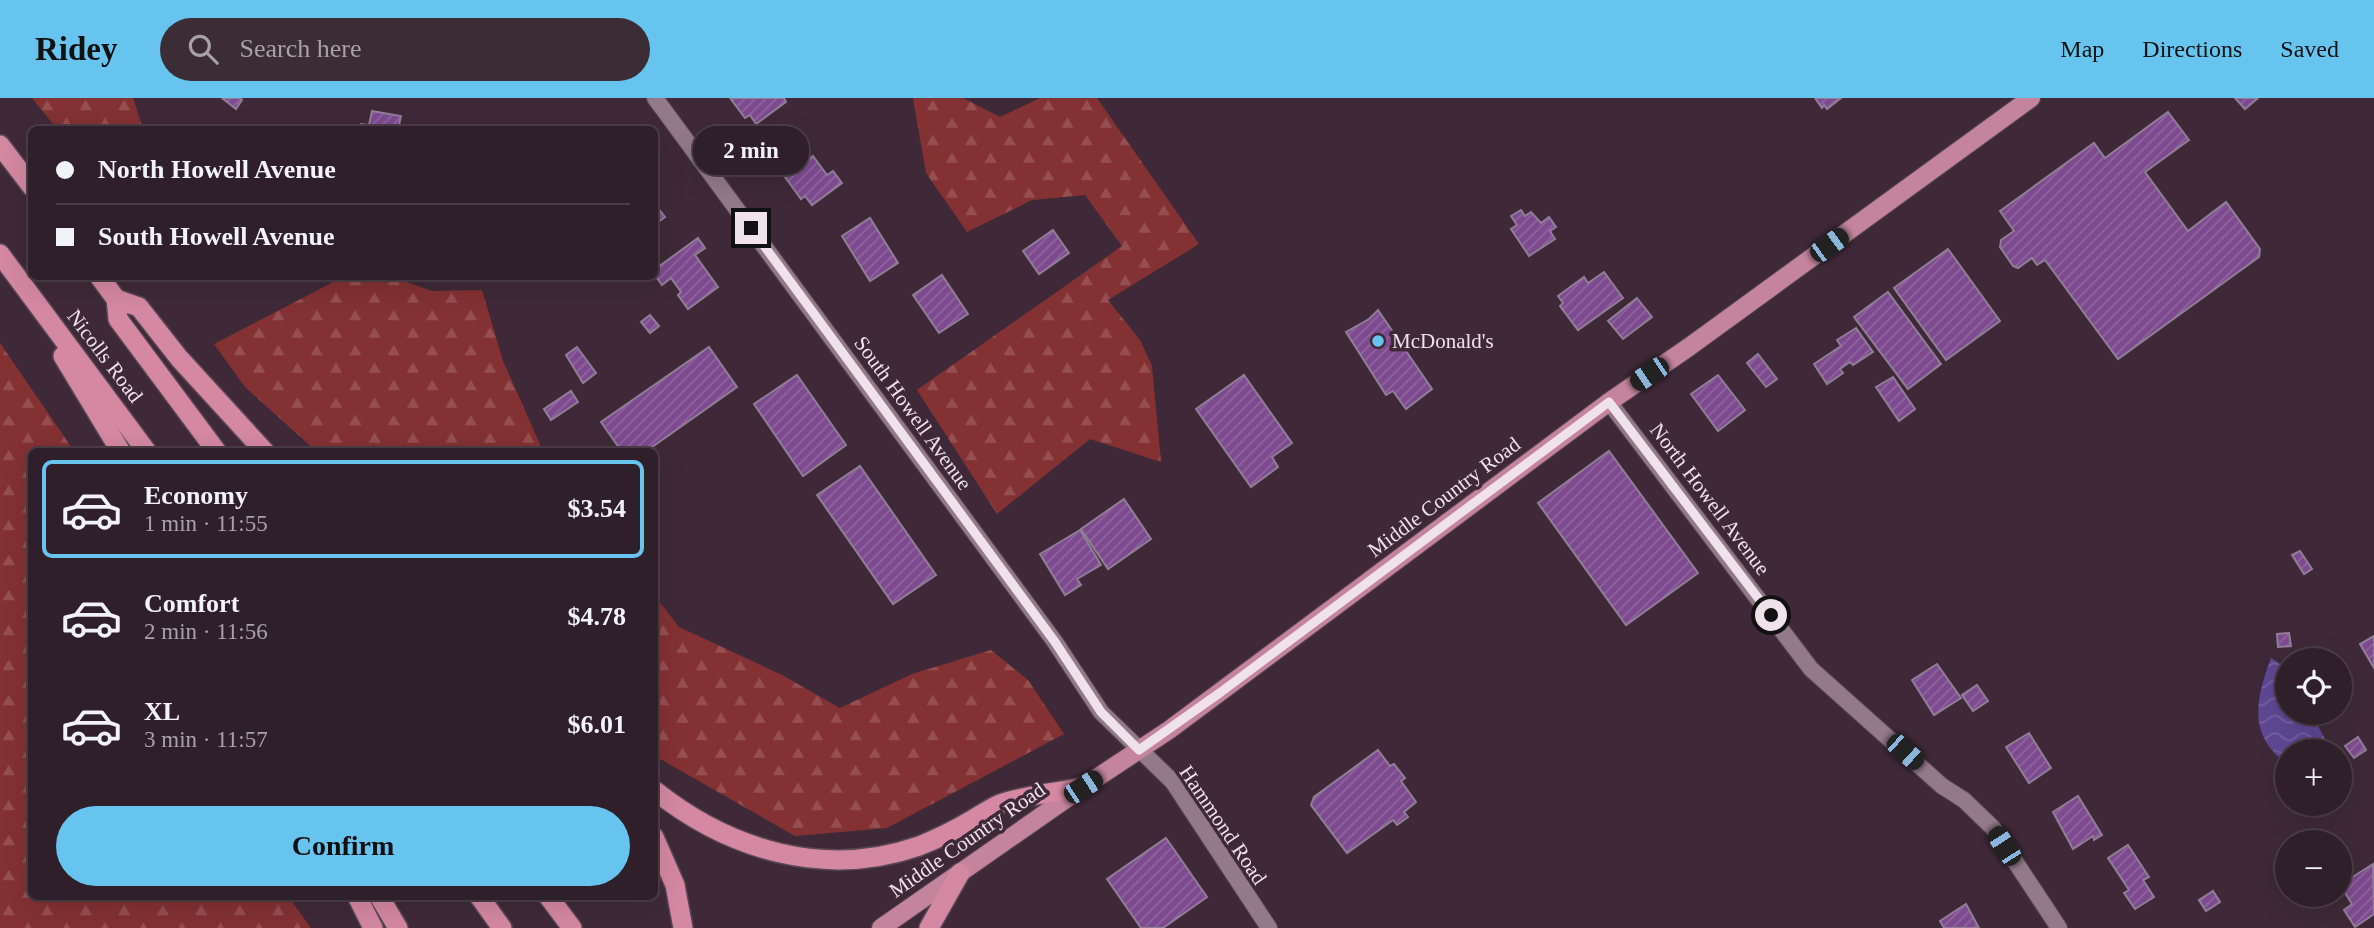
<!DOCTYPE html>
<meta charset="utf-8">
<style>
body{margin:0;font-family:"Times New Roman",serif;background:#3b2c36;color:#f1f3f6;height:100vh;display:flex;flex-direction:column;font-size:26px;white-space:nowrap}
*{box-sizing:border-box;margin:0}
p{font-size:23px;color:#a7a2a8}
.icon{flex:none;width:38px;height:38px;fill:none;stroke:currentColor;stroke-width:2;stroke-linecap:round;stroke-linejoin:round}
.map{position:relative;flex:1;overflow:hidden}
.sheet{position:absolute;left:28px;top:350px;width:630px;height:452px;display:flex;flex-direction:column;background:#2f1f2a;border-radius:10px;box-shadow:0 7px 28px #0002,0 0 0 2px #4a3d47}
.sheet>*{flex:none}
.guide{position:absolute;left:28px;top:28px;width:630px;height:154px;border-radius:10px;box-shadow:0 7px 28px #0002,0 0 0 2px #4a3d47;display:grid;align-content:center;height:154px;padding:0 28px;background:#2f1f2a}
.controls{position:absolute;left:2275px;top:550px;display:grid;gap:14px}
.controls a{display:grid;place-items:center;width:77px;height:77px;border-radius:50%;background:#2f1f2a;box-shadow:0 7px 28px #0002,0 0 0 2px #4a3d47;font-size:35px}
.end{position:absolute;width:32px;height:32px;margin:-16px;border:9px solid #f0e2eb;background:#111;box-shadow:0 0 0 4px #111}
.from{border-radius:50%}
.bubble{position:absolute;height:49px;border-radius:24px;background:#2f1f2a;box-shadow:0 7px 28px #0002,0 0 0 2px #4a3d47;font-size:23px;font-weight:700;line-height:49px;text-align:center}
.car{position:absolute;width:21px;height:42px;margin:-21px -10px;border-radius:9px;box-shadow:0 0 5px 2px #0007;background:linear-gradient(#222 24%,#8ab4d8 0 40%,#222 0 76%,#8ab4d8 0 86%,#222 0)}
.guide b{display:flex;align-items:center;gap:24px;height:66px;font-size:26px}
.guide b+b{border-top:2px solid #4a3d47}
.guide i{width:18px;height:18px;background:#f1f3f6}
ul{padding:12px 0 0;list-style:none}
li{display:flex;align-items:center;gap:21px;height:98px;margin:0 14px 10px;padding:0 14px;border:4px solid transparent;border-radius:10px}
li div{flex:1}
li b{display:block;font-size:26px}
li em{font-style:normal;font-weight:700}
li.selected{border-color:#66c4ef}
li>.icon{width:63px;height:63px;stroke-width:1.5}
.action{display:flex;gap:14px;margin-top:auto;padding:14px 28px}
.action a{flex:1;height:80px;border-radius:42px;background:#66c4ef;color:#111;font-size:28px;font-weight:700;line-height:80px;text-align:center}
header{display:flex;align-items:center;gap:42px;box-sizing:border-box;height:98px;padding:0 35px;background:#66c4ef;color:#111}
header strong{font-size:33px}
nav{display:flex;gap:38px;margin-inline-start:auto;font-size:24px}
.search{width:490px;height:63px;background:#3b2c36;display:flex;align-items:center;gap:18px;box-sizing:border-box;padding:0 24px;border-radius:38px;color:#a7a2a8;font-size:26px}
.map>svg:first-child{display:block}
.forest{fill:url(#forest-firs)}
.water{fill:url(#water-waves)}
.building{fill:url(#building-hatch);stroke:#907e97;stroke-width:2}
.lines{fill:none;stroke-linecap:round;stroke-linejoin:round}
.minor-casing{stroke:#5a4754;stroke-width:18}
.primary-casing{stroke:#5a4754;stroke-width:20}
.trunk-casing{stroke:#5a4754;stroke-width:22}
.minor{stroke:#93798a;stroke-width:16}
.primary{stroke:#c4849b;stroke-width:18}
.trunk{stroke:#d488a1;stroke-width:19}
.route{stroke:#f0e2eb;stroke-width:9}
.poi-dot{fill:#66c4ef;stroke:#3f2938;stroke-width:2.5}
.labels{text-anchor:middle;stroke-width:7;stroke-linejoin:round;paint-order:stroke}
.poi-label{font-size:21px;fill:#f0e2eb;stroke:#3f2938;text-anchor:start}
.street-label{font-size:21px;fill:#f0e2eb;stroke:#3f2938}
</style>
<header>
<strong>Ridey</strong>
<div class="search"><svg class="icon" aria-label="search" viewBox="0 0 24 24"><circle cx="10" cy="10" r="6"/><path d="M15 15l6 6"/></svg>Search here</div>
<nav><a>Map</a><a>Directions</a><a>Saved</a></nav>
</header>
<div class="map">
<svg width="2374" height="830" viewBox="0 0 2374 830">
<defs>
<pattern id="forest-firs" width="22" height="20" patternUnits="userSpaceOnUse" patternTransform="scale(1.75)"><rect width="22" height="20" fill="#833133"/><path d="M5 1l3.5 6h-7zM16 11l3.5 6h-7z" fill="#954f51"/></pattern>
<pattern id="water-waves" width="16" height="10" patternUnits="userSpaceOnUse" patternTransform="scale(1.75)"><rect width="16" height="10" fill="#5e4894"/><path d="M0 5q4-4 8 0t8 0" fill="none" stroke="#7562a3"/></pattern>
<pattern id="building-hatch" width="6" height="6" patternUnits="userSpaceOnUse" patternTransform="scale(1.75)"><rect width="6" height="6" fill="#7d4a8f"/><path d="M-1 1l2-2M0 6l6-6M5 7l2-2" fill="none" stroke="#90649f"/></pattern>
</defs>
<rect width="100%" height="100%" fill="#3f2938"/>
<g class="forest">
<polygon points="32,0 133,0 143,31 57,31"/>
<polygon points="913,0 963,0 1000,19 1040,0 1097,0 1199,146 1108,202 1140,242 1152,268 1161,364 1090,341 997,416 917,292 1122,148 1085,97 1032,102 967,134 926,75"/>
<polygon points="343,179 392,179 432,193 482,192 503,263 543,353 316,353 245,289 214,246"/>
<polygon points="0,245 74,353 32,354 32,798 288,798 311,830 0,830"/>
<polygon points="655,498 679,529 782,577 840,610 912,576 991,552 1028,582 1064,636 887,730 795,738 655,658"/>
</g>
<path class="water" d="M2271,560C2295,573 2287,590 2287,614H2310L2332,653H2287V666C2247,636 2256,601 2271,560Z"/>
<g class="building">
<polygon points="222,0 240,0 242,2 236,11"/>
<polygon points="730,0 784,0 786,4 756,26 750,17 745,20"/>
<polygon points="1815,0 1841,0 1827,11 1824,7 1822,10"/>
<polygon points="2235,0 2258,0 2245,11"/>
<polygon points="372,13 401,18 398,32 360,32 361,26 369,27"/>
<polygon points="2168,14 2189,42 2145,74 2188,133 2226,104 2260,151 2259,159 2118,261 2045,162 2037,167 2032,160 2018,170 2013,168 2000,149 2001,142 2014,133 2000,113 2094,45 2105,60"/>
<polygon points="813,58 827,77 833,73 842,85 812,107 805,98 801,101 785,79"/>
<polygon points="654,105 665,119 654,127"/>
<polygon points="1521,112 1525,118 1531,114 1541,125 1549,119 1556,129 1550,133 1555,141 1529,158 1511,131 1517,127 1511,118"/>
<polygon points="870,120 898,165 870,183 842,138"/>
<polygon points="1053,132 1069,155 1039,176 1023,153"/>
<polygon points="698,140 705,150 695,157 718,189 688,211 678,197 681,194 671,180 662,187 654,176 654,172"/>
<polygon points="1948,151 2000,223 1946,262 1894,190"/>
<polygon points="1604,174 1623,200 1578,232 1560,208 1563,205 1558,198 1584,179 1588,185"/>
<polygon points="942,177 968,216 939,235 913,197"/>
<polygon points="1888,194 1941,266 1908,291 1854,219"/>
<polygon points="1637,200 1652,219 1623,241 1608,223"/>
<polygon points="1378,212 1432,291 1406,311 1393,293 1386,297 1346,234 1369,221"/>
<polygon points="650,217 659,228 650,235 641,224"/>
<polygon points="1856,230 1873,254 1853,267 1850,264 1840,271 1843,275 1827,286 1814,266 1841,248 1837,242"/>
<polygon points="577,249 596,275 583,285 566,257"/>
<polygon points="709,249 737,289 645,354 622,354 601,324"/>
<polygon points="1758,256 1777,281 1766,289 1747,265"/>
<polygon points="797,277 846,347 803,378 754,306"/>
<polygon points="1244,277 1292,345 1272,359 1278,369 1251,389 1196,311"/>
<polygon points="1718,277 1745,312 1718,333 1691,296"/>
<polygon points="1893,279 1915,311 1899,323 1876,289"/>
<polygon points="571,293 578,304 551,322 544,311"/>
<polygon points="1609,353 1698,475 1626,527 1538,405"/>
<polygon points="860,368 936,477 893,506 817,397"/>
<polygon points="1124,401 1151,441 1108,471 1081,431"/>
<polygon points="1080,432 1101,467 1077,481 1081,487 1065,497 1040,456"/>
<polygon points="2300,453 2312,471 2304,476 2292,457"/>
<polygon points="2289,535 2291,548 2278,549 2277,536"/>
<polygon points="2374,538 2374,570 2360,546"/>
<polygon points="1937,566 1961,600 1934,617 1912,582"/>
<polygon points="1977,587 1988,603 1973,613 1962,597"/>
<polygon points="2029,635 2051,670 2029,685 2006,649"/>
<polygon points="2358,639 2366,652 2354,660 2345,648"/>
<polygon points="1378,652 1390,668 1394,666 1405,680 1401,683 1416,704 1404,714 1408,719 1397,727 1393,722 1347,755 1311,707 1314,699"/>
<polygon points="2078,698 2102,737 2094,742 2093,738 2073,751 2053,714"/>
<polygon points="1166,740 1207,799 1163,830 1141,830 1107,781"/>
<polygon points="2128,747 2149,779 2143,782 2154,799 2135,811 2124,795 2129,792 2108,760"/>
<polygon points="2373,766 2374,816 2355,829 2344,812 2352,806 2340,787"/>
<polygon points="2213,793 2220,804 2206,813 2199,802"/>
<polygon points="1966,806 1979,830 1944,830 1940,823"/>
</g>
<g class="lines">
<defs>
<g id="minor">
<polyline points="655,0 1055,544 1101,614 1173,684 1269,830"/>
<polyline points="1609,304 1811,571 1942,688 1964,702 1993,730 2059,830"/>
</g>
<polyline id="primary" points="881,830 1083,689 1169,632 1609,304 1689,249 2031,0"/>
<g id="trunk">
<polyline points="0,47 32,89"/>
<polyline points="0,156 147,354"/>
<polyline points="99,178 116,201 118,221 217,354"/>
<polyline points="116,201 139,209 179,260 265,354"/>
<polyline points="63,258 121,354"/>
<path d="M654,692C729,752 825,781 919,748C937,741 955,732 972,722C981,717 990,710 1000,706C1021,698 1060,694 1083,689"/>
<polyline points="654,739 675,787 683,830"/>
<polyline points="357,798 373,830"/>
<polyline points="379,798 398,830"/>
<polyline points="479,798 502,830"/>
<polyline points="548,798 572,830"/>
<polyline points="929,830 960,775"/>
</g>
</defs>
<use href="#minor" class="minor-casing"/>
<use href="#primary" class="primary-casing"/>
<use href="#trunk" class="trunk-casing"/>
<use href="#minor" class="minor"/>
<use href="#primary" class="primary"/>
<use href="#trunk" class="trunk"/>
</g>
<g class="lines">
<polyline class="route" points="751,130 1055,544 1101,614 1139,652 1221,594 1609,304 1771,517"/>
</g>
<circle class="poi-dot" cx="1378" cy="243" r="7"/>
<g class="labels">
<g class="poi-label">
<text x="1392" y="250">McDonald's</text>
</g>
<g class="street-label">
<text transform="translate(105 258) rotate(53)" y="7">Nicolls Road</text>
<text transform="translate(913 315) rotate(54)" y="7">South Howell Avenue</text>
<text transform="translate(1444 399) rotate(-37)" y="7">Middle Country Road</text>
<text transform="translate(1710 401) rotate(53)" y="7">North Howell Avenue</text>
<text transform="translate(1223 727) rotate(56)" y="7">Hammond Road</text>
<text transform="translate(967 742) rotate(-35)" y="7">Middle Country Road</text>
</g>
</g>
</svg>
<div class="controls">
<a><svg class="icon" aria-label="locate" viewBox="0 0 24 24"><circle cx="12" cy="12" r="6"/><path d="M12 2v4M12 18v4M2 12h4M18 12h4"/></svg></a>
<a>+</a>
<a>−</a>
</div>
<i class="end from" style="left:1771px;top:517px"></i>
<i class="end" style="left:751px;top:130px"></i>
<div class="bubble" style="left:693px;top:28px;width:116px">2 min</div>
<i class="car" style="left:1829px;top:147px;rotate:54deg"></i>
<i class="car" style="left:1649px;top:276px;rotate:236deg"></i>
<i class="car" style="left:1905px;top:654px;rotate:132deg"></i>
<i class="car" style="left:1083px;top:689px;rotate:57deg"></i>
<i class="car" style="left:2004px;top:748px;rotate:327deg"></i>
<div class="guide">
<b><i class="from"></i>North Howell Avenue</b>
<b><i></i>South Howell Avenue</b>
</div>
<section class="sheet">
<ul>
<li class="selected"><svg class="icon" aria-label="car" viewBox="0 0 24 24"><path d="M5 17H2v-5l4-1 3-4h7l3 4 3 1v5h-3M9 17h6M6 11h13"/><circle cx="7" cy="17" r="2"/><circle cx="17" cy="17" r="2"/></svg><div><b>Economy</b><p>1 min · 11:55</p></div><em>$3.54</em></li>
<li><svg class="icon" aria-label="car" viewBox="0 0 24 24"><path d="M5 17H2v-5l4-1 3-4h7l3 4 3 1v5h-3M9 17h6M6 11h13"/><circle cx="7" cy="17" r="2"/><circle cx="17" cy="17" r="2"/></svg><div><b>Comfort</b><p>2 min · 11:56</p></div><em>$4.78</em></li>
<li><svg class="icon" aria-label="car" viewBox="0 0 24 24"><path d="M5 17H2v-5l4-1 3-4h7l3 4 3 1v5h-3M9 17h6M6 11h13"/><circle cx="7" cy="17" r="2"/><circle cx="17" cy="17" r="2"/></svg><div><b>XL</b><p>3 min · 11:57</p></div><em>$6.01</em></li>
</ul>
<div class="action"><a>Confirm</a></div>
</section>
</div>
